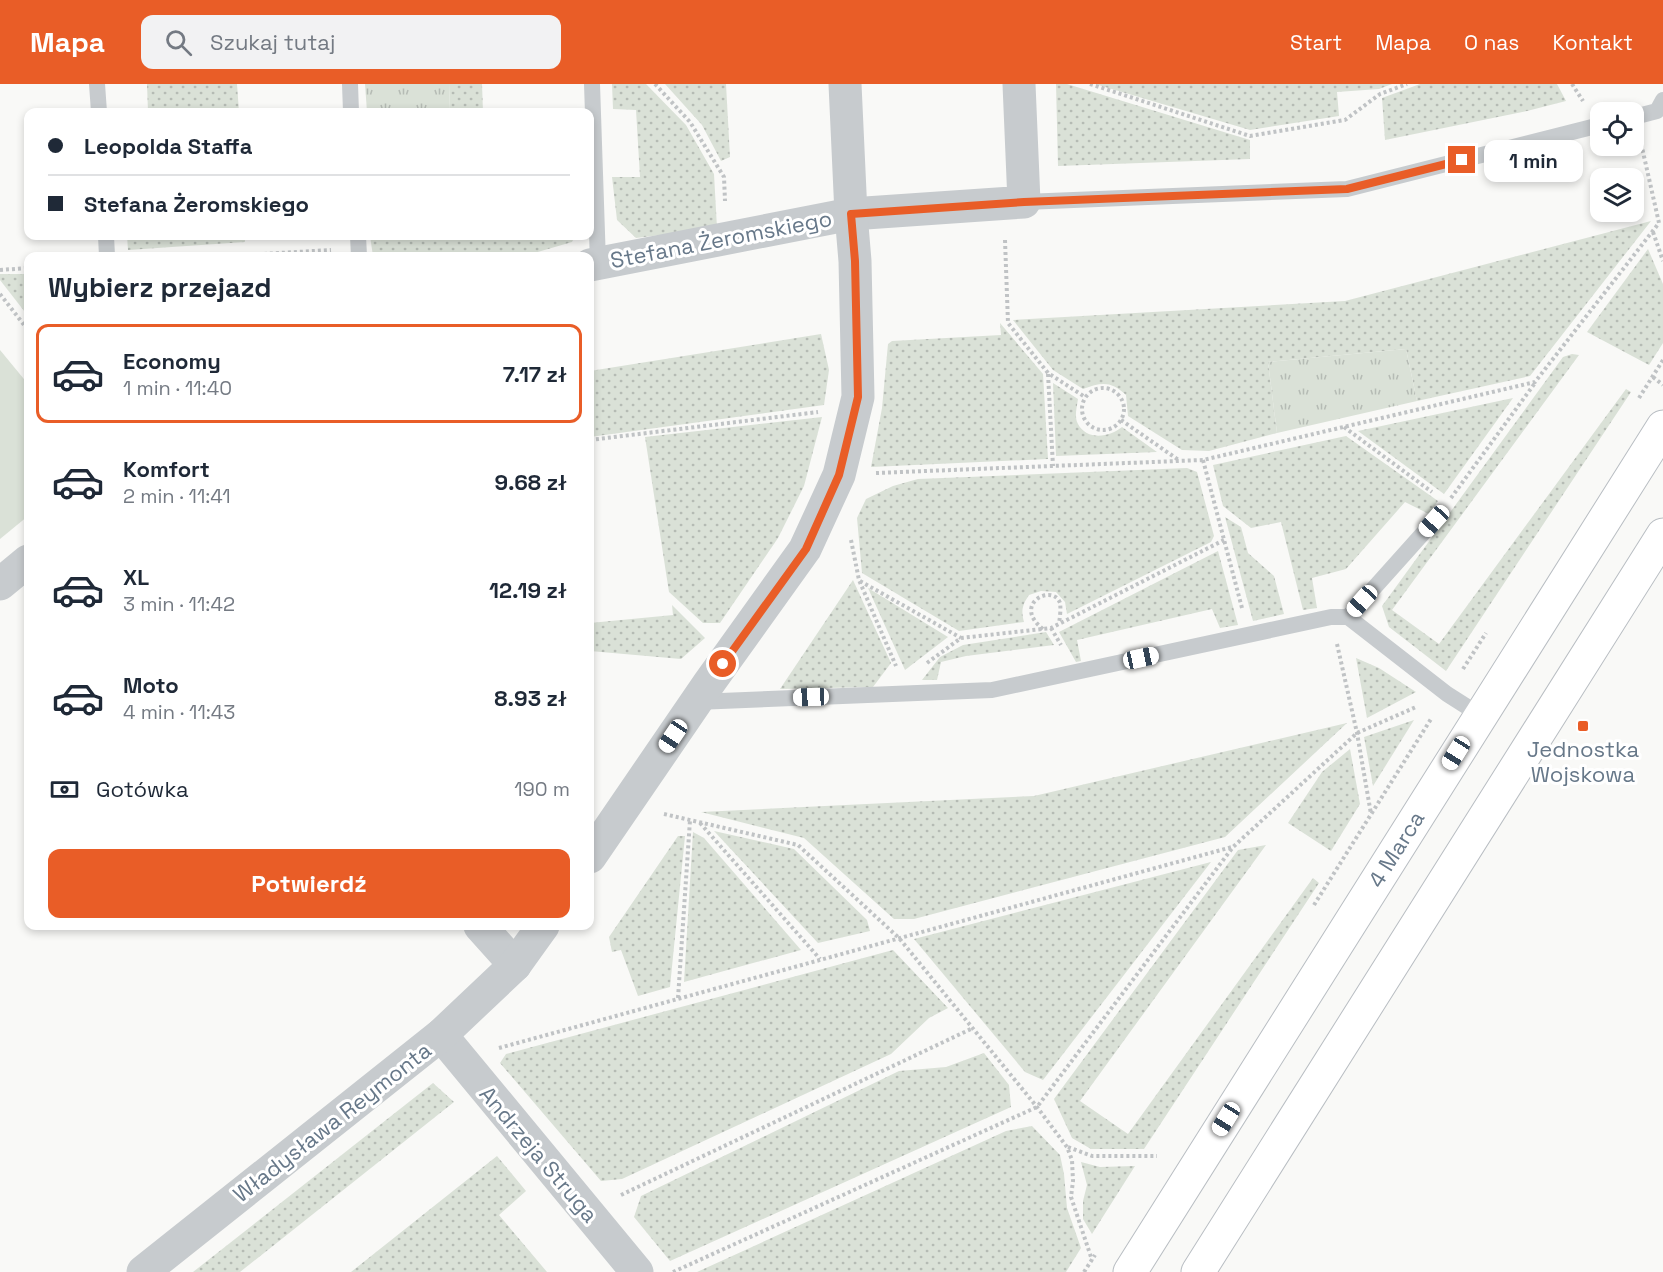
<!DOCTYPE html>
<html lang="pl">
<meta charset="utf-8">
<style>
body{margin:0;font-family:"Space Grotesk",sans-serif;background:#f2f2f3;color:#1f2937;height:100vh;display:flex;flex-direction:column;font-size:22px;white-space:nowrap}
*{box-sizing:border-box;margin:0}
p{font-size:20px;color:#747a83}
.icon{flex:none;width:33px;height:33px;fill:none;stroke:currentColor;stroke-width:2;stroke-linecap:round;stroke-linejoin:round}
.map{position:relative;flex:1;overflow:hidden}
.details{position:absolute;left:24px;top:168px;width:570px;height:678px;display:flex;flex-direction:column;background:#fff;border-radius:12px;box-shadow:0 3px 9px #0003}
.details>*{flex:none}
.top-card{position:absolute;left:24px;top:24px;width:570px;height:132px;border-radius:12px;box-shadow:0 3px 9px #0003;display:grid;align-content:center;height:132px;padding:0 24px;background:#fff}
.tools{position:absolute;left:1590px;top:18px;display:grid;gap:12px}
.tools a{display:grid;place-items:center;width:54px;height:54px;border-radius:12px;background:#fff;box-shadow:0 3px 9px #0003;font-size:30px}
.end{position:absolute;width:27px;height:27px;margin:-14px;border:8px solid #e95d27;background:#fff;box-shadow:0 0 0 3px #fff}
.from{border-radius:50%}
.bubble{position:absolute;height:42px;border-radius:12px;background:#fff;box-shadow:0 3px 9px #0003;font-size:20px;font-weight:800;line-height:42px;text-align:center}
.car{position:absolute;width:18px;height:36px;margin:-18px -9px;border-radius:8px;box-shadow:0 0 4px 2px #0007;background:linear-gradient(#fff 24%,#345 0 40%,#fff 0 76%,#345 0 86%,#fff 0)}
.top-card b{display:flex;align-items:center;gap:21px;height:57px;font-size:22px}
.top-card b+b{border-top:2px solid #e0e1e3}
.top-card i{width:15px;height:15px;background:#1f2937}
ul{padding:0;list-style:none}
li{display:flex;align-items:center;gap:18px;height:99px;margin:0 12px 9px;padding:0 12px;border:3px solid transparent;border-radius:12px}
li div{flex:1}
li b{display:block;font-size:22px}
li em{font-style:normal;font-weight:800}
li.selected{border-color:#e95d27}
li>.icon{width:54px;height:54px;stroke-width:1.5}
h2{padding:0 24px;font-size:27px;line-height:72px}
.pay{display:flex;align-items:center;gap:15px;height:66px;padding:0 24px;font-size:22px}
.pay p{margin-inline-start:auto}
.button{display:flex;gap:12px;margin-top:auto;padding:12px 24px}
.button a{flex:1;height:69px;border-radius:12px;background:#e95d27;color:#fff;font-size:24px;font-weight:800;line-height:69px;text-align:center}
header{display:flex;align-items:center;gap:36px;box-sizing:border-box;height:84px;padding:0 30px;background:#e95d27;color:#fff}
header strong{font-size:28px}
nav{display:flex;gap:33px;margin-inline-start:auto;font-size:21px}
.search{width:420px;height:54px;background:#f2f2f3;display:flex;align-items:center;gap:15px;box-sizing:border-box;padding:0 21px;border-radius:12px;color:#747a83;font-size:22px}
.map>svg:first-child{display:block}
.grass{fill:url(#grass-dots)}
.park{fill:url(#park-tufts)}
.garden{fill:#dae1d7}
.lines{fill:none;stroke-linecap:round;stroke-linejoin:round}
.secondary-casing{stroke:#b9bec3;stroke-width:35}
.path{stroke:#c0c3c5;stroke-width:4;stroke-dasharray:3 3;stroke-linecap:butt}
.lane{stroke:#c7cbce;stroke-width:16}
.street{stroke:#c7cbce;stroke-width:33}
.secondary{stroke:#fff;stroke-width:33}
.route{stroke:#e95d27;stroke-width:8}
.poi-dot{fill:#e95d27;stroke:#fff;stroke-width:2}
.labels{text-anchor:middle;stroke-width:6;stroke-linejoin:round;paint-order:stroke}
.street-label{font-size:22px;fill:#677889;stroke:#fff}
.poi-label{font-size:22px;fill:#677889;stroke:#fff}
</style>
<header>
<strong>Mapa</strong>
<div class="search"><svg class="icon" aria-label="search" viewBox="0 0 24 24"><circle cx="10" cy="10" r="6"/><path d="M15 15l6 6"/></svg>Szukaj tutaj</div>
<nav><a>Start</a><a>Mapa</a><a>O nas</a><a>Kontakt</a></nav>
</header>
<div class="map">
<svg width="1663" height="1188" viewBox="0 0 1663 1188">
<defs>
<pattern id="grass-dots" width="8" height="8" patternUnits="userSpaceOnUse" patternTransform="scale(1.5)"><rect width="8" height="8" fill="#dae1d7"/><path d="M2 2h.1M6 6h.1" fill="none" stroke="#b5bbb4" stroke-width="1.8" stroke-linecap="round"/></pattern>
<pattern id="park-tufts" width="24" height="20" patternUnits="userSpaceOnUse" patternTransform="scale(1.5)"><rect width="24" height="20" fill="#dae1d7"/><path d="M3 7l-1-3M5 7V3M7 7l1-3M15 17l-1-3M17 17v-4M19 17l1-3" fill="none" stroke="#b5bbb4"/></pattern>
</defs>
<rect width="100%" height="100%" fill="#f9f9f7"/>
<g class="grass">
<polygon points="147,0 237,0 239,28 148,28"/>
<polygon points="449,0 482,0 483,28 450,28"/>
<polygon points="612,0 646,0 686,41 714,90 717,144 636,154 617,136 612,93 640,93 636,26 613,25"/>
<polygon points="665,0 726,0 730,73 721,77 702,41"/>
<polygon points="1056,0 1067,0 1250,56 1250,75 1058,82"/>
<polygon points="1095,0 1392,0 1379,5 1337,8 1339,32 1250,46"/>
<polygon points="1420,0 1557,0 1566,17 1527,27 1385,56 1382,14"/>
<path d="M1651,137L1530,292L1417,317L1406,265L1268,278L1277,349L1209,367L1182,366L1128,332L1126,311C1111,297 1102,298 1083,305L1053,286L1013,236L1345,217Z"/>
<polygon points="127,152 245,152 245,158 128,166"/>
<polygon points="370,152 575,152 572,158 524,172 373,172"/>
<polygon points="1648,165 1663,200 1663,259 1649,281 1587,248"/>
<polygon points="0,190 28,190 28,232 0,196"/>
<polygon points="1000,239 1043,290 1048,375 871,383 882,324 888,260 892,257 1001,251"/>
<polygon points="821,250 829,286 824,321 590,353 590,287"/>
<polygon points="1572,270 1579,271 1392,526 1439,560 1626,305 1631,308 1446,587 1389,543 1382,522 1563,273"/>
<path d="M1053,299L1078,315C1077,322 1074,333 1078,340C1087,357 1110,353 1122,343L1157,368L1056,372Z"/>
<polygon points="1513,314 1444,410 1358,347"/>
<polygon points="822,333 804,402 778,454 720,539 703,539 669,508 645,353"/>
<polygon points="1346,352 1438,417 1429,430 1405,418 1346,485 1312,494 1317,524 1303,526 1281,438 1251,444 1223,422 1213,381"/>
<path d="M1187,384L1197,388L1214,452L1211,458L1067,530L1065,518L1056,508L1041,507L1029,511C1022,521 1021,527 1024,538L959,547L862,489L857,434L866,415L893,402L918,395Z"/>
<polygon points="1225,433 1241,443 1248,469 1274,492 1284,530 1253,537"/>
<polygon points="1218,467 1238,541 1220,544 1212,525 1077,556 1081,577 1076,578 1059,548"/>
<polygon points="853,496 891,579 873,603 780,605"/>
<polygon points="868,504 948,553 905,586"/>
<polygon points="672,521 705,554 681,575 590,567 590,539 673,531"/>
<polygon points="1046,548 1054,561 966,572 941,578 937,596 922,596 940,573 963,561"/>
<polygon points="1356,574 1379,584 1416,608 1367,634"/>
<polygon points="1414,636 1373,702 1364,653"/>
<polygon points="1347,639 1225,753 914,835 894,835 804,754 701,728 1034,712"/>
<polygon points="1350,665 1360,720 1331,767 1288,739 1322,688"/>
<polygon points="714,747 794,765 867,836 870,847 818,859"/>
<polygon points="693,748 704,754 801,866 684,898"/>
<polygon points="678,752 685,752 670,903 638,912 621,866 612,868 609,853"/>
<polygon points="1266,761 1080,1017 1128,1050 1313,794 1319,799 1144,1065 1091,1065 1072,1054 1054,1015 1238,766"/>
<polygon points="1211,778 1043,996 1025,988 914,855"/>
<polygon points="893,866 948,924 929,934 891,970 622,1095 601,1097 500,979 506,970"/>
<polygon points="984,969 1009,1001 1011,1023 670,1177 634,1133 641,1112 899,987 946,983"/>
<polygon points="433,999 454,1018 240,1188 193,1188"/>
<polygon points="1032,1042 1060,1071 1064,1090 1067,1124 1081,1164 1066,1188 697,1188 1006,1047"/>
<polygon points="497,1072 526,1107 499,1131 547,1188 351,1188"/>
<polygon points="1081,1078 1100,1083 1135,1082 1092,1150 1083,1135 1083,1117 1087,1101"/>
</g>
<g class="park">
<polygon points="365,0 449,0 450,28 367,28"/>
<polygon points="1406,265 1417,317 1277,349 1268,278"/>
</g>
<polygon class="garden" points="0,266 28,300 28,432 0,455"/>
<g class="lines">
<defs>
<g id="secondary">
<polyline points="1130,1188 1663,343"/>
<polyline points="1198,1188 1663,451"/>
</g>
</defs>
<use href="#secondary" class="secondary-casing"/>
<g class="path">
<polyline points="655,0 690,38 724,93 725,117"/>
<polyline points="1090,0 1250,52 1345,36 1380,10 1407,0"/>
<polyline points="1572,0 1583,17"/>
<polyline points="1653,148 1663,177"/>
<polyline points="1005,156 1008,239 1048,289 1085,313"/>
<polyline points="228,172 331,166"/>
<polyline points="0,186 28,184"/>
<polyline points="0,210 28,246"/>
<polyline points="1048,290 1053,382"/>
<polyline points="1653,293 1663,301"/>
<circle cx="1103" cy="325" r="21"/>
<polyline points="1639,314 1663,276"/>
<polyline points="1121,336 1180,377"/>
<polyline points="1344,343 1432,408"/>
<polyline points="590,356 818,328"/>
<polyline points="1203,376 1242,524"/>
<polyline points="876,389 1203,376 1535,298 1659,139 1641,59"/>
<polyline points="1451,414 1535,299"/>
<polyline points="851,456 859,496 896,582"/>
<polyline points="860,497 961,554"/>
<polyline points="1051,544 1061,561"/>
<path d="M1043,545C1011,520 1053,499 1060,519C1061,525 1060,533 1059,539"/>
<polyline points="1337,560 1357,649 1371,730"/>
<polyline points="927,579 961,554 1051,544 1224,456"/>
<polyline points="1463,585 1486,549"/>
<polyline points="664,730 798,761 899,854 1037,1023 1067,1063 1072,1076 1073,1097 1071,1113 1092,1176"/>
<polyline points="700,739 820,875"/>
<polyline points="1314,821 1431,635"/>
<polyline points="678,914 690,736"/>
<polyline points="499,964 1232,763"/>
<polyline points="1068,1063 1092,1072 1157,1072"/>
<polyline points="621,1111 973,944"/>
<polyline points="673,1188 1037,1023 1233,763 1357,649 1416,623"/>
<polyline points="1084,1188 1095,1171"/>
</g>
<g class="lane">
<polyline points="97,0 99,28"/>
<polyline points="350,0 351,28"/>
<polyline points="592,0 598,179"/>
<polyline points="1634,33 1657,27 1663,16"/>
<polyline points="1024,118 1347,105 1600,41"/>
<polyline points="106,152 107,172"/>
<polyline points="358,152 359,172"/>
<polyline points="1348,533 1447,610 1480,631"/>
<polyline points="696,618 992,606 1331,533 1348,533 1434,437"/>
</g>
<g class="street">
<polyline points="590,181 851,130 1024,118 1019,0"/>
<polyline points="0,500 28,477"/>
<polyline points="590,773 709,599 805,465 839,391 858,313 855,177 851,130 845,0"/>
<polyline points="480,842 515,881"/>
<polyline points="441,951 637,1188"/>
<polyline points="143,1188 441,951 515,881 543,842"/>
</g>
<use href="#secondary" class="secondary"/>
</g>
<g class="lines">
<polyline class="route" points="723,580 806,465 839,391 858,313 855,177 851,130 1024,118 1347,105 1462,76"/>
</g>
<rect class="poi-dot" x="1577" y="636" width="12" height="12" rx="3"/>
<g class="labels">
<g class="street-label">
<text transform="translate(721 155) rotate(-11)" y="8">Stefana Żeromskiego</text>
<text transform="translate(1396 765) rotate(-58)" y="8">4 Marca</text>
<text transform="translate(332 1038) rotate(-38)" y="8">Władysława Reymonta</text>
<text transform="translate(539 1070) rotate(50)" y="8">Andrzeja Struga</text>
</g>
<g class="poi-label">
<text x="1583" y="673">Jednostka<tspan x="1583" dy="25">Wojskowa</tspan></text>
</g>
</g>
</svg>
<div class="tools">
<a><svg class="icon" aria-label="locate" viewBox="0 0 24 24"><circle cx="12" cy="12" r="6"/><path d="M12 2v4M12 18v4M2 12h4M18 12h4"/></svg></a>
<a><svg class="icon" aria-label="layers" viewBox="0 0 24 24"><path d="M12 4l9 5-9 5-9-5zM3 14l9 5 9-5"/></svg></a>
</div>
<i class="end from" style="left:723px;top:580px"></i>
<i class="end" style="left:1462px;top:76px"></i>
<div class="bubble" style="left:1484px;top:56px;width:99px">1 min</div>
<i class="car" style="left:1434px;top:437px;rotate:222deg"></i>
<i class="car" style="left:1362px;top:517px;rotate:222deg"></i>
<i class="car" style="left:1141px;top:574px;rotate:78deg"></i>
<i class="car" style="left:811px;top:613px;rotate:268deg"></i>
<i class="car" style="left:673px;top:652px;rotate:214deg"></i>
<i class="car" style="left:1456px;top:669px;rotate:212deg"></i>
<i class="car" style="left:1226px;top:1035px;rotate:212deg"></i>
<div class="top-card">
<b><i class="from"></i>Leopolda Staffa</b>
<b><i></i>Stefana Żeromskiego</b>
</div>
<section class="details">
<h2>Wybierz przejazd</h2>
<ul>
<li class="selected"><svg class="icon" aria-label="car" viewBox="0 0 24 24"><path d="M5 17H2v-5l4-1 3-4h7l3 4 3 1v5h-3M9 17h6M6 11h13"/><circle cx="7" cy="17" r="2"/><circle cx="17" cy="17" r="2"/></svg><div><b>Economy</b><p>1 min · 11:40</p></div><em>7.17 zł</em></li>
<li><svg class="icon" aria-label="car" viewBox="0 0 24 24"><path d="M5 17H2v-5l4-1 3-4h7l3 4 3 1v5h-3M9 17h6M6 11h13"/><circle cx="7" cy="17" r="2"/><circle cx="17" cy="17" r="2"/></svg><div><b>Komfort</b><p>2 min · 11:41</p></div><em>9.68 zł</em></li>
<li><svg class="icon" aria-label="car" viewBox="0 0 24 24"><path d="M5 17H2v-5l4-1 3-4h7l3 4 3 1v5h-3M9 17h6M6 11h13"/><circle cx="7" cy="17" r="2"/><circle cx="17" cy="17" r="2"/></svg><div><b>XL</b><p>3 min · 11:42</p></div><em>12.19 zł</em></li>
<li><svg class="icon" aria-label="car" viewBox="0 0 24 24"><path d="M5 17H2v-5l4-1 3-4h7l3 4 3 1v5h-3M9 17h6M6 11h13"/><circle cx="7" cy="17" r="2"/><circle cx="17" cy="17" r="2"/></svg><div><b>Moto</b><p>4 min · 11:43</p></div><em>8.93 zł</em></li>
</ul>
<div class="pay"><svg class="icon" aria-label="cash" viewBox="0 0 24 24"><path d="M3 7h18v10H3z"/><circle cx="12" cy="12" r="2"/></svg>Gotówka<p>190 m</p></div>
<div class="button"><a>Potwierdź</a></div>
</section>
</div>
